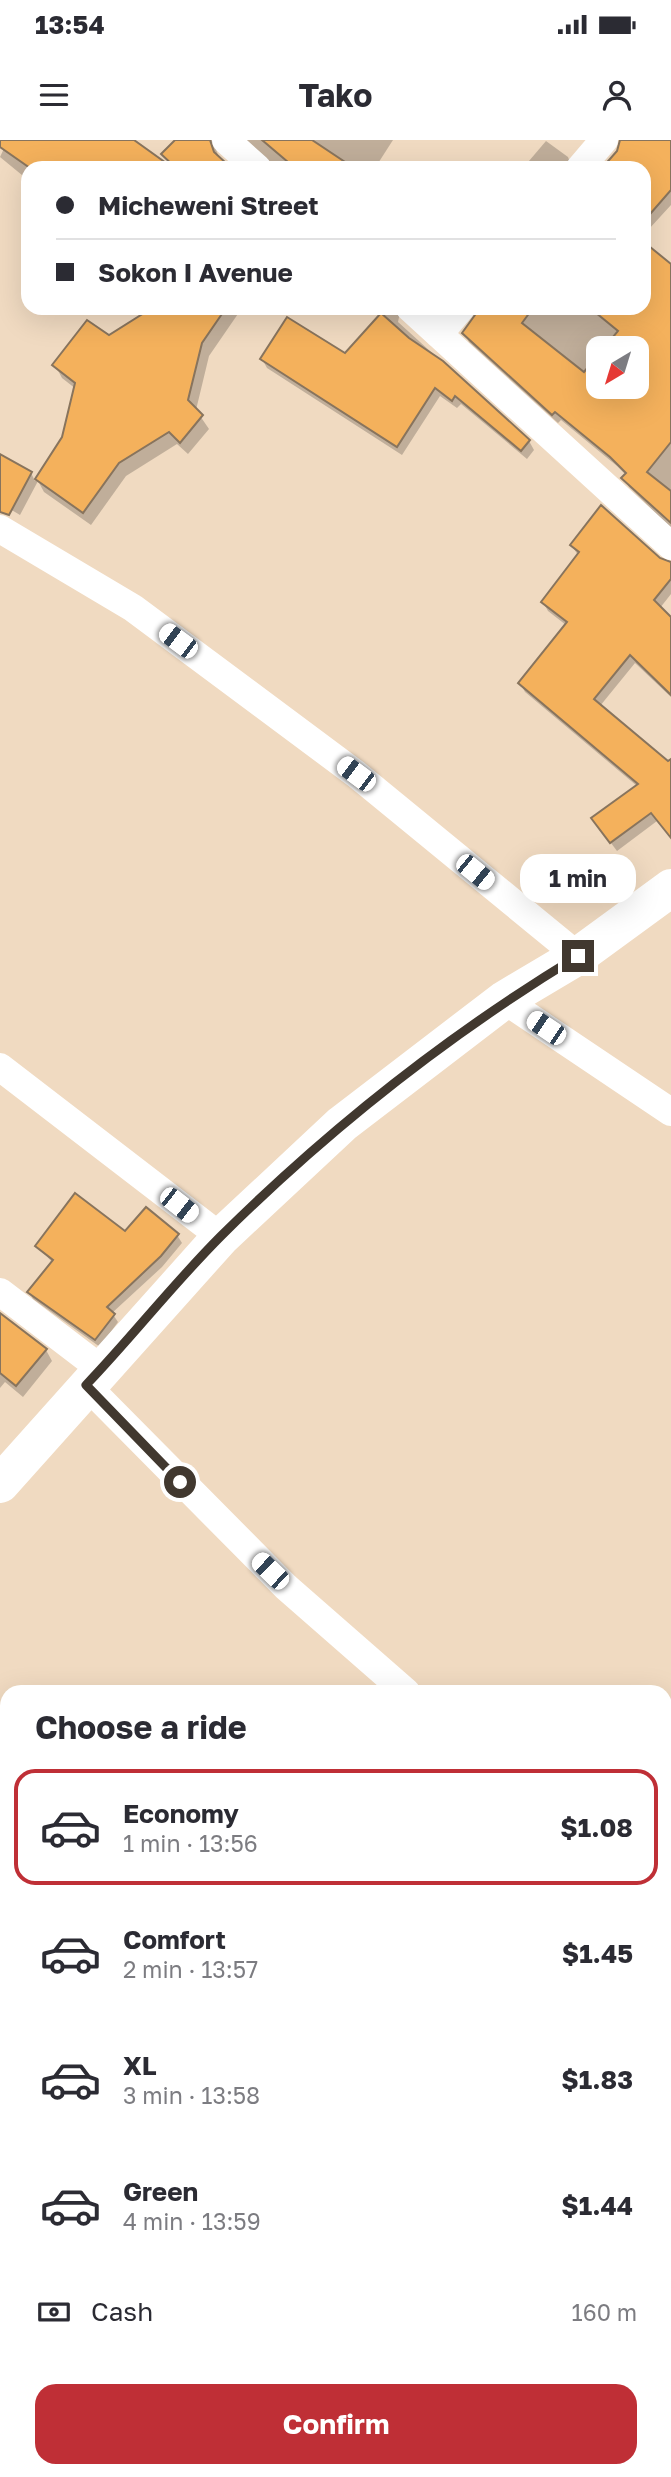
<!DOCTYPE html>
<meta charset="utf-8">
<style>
body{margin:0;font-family:"Golos Text",sans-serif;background:#f2f2f3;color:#2b2b33;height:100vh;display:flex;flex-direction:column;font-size:26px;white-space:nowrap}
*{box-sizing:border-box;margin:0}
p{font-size:23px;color:#7c7c81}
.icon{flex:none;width:38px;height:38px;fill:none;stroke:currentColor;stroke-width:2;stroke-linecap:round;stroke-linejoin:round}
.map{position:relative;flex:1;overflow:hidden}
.drawer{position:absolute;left:0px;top:1545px;width:672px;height:793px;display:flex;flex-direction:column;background:#fff;border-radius:21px 21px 0 0;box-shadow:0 7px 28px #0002}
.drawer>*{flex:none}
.guide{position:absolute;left:21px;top:21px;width:630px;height:154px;border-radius:21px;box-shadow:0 7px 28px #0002;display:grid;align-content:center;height:154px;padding:0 35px;background:#fff}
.needle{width:46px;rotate:218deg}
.tools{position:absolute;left:586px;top:196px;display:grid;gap:14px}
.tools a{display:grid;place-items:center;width:63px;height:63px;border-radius:14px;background:#fff;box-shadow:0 7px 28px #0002;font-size:35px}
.end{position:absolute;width:32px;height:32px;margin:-16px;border:9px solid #41382f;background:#fff;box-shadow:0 0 0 4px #fff}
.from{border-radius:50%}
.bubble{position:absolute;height:49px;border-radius:21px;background:#fff;box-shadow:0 7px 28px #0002;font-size:23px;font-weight:700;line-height:49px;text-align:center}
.car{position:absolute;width:21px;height:42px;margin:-21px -10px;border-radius:9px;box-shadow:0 0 5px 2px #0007;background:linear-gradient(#fff 24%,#345 0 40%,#fff 0 76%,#345 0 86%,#fff 0)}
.guide b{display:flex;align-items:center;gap:24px;height:66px;font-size:26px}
.guide b+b{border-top:2px solid #e1e1e2}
.guide i{width:18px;height:18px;background:#2b2b33}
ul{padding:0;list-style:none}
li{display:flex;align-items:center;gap:21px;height:116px;margin:0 14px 10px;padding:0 21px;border:4px solid transparent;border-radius:21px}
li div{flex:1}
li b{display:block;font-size:26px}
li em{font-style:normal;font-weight:700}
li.current{border-color:#bf2f36}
li>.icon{width:63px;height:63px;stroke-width:1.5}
h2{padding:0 35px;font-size:32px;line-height:84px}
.pay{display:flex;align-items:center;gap:18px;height:77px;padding:0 35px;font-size:26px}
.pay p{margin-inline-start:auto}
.button{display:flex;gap:14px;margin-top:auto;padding:14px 35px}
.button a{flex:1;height:80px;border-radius:21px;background:#bf2f36;color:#fff;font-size:28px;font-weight:700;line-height:80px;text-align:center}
.status{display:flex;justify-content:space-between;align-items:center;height:49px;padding:0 35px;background:#fff;direction:ltr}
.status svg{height:19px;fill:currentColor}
header{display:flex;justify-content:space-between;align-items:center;height:91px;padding:0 35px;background:#fff;font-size:32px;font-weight:700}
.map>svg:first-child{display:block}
.shadow{fill:#0003;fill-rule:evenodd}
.building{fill:#f4b15c;stroke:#88745d;stroke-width:2}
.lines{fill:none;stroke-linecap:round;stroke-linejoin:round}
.street{stroke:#fff;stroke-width:28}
.secondary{stroke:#fff;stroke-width:38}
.route{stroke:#41382f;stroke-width:9}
</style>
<div class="status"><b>13:54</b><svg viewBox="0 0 49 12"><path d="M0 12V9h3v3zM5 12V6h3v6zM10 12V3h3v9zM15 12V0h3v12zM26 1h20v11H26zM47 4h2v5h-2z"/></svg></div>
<header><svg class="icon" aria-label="menu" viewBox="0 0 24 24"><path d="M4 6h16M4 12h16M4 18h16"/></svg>Tako<svg class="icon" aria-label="person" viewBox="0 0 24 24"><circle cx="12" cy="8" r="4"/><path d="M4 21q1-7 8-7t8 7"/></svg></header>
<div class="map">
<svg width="671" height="2337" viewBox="0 0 671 2337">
<rect width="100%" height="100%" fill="#f0dac1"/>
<g class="shadow">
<polygon points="8,0 31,0 58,28 28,28 28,40 0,17"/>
<polygon points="177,0 225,0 216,9 219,18 231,28 172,28 163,14"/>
<polygon points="243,0 393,0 375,28 274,28"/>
<polygon points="621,0 671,1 671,65 649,89 644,85 644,28 604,28 618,12"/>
<polygon points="546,1 568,17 572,28 523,28"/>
<path d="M644,122L671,127V388L629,347L624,338L626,335L617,326L561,280L558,283L469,202L464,193L478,168H644ZM598,208H637V247H598Z"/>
<polygon points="154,168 242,168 209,216 196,270 209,289 188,314 177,304 126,336 91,385 44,352 38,341 20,375 0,363 0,315 31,333 35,341 63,298 76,249 62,238 55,225 109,197"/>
<polygon points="388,168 401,168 398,182 529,301 534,310 527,319 461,264 457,268 440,256 402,315 267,228 262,219 345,216"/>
<polygon points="432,168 453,168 443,178"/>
<polygon points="572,406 671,424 671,454 660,468 671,479 671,557 635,523 600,566 671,626 671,698 657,681 617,711 599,687 637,646 525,552 520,543 566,485 548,471 543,462 578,415"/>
<polygon points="126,1093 177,1095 182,1103 162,1127 112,1173 118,1182 100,1207 33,1159 29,1152 53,1123 37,1106"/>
<polygon points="0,1175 46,1210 52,1221 23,1257 5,1242 0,1248"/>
<polygon points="665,1623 671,1629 671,1765 668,1762 665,1765"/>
<polygon points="665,2185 671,2190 671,2222 665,2229"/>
<polygon points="7,2311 7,2331 60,2331 54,2337 0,2337 0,2318"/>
<polygon points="665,2330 671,2337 614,2337 619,2331"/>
<polygon points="74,2331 131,2332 208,2331 206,2337 79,2337"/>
<polygon points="236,2331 258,2331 252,2337 242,2337"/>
<polygon points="270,2331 342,2331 337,2337 277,2337"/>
<polygon points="364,2331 509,2331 515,2337 363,2337"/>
</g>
<g class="building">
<polygon points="0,0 134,0 173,28 30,28 0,7"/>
<polygon points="175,0 210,0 214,12 227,24 223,28 176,28 161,14"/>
<polygon points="262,0 312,0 354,28 295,28"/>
<polygon points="620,0 671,0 671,50 644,81 644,28 602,28 617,11"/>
<polygon points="644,102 671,124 671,302 647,332 671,351 671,383 621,338 626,333 610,317 555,272 552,275 462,193 480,168 533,168 522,183 584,232 598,215 598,247 637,247 637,208 604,208 618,191 590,168 644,168"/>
<polygon points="152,168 226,168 202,203 188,260 203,275 180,303 169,292 119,323 83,373 35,339 62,297 75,243 52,225 87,180 109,195"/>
<polygon points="381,173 409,198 443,221 530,300 521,311 455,256 452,261 435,248 397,307 260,219 287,177 345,213"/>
<polygon points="0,314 32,332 9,375 0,372"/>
<polygon points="601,365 660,418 671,422 671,439 654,460 671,477 671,555 630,515 594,559 668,621 671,619 671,698 651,673 610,703 591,678 638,644 518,543 567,482 541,462 579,412 570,405"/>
<polygon points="75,1053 125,1091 146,1067 179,1094 161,1116 107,1167 115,1174 95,1200 27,1152 53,1120 35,1106"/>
<polygon points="0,1173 47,1209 16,1246 0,1233"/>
</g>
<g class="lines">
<g class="street">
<polyline points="226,0 257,28"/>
<polyline points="580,28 604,0"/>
<polyline points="410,168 671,406"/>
<polyline points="439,194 461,168"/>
<polyline points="0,389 133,468 356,634 578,816"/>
<polyline points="504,860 671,972"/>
<polyline points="0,927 221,1097"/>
<polyline points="0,1152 101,1229"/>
<polyline points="86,1245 286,1447 406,1552"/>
<polyline points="0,1804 7,1810"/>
<polyline points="665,1850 671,1857"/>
<polyline points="665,1954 671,1948"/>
<polyline points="0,2110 7,2104"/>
<polyline points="0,2150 7,2156"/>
<polyline points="215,2331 223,2337"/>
<polyline points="342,2337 347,2331"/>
</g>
<polyline class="secondary" points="0,1344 221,1097 342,984 504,860 578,816 671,748"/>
</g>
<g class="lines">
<path class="route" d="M180,1342L86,1245C132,1197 173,1144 221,1096C329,989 448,895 578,816"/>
</g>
</svg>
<div class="tools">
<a><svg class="needle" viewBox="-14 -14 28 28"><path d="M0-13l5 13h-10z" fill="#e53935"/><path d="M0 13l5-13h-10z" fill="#7c7c81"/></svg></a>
</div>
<i class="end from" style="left:180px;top:1342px"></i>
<i class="end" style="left:578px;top:816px"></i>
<div class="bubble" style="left:520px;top:714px;width:116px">1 min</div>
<i class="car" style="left:178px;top:501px;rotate:307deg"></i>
<i class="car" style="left:356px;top:634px;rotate:307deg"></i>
<i class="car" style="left:475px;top:732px;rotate:129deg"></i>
<i class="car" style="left:546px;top:888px;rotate:304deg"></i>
<i class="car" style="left:179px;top:1065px;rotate:128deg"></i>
<i class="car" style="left:270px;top:1431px;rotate:314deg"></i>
<div class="guide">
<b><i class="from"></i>Micheweni Street</b>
<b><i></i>Sokon I Avenue</b>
</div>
<section class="drawer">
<h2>Choose a ride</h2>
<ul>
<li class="current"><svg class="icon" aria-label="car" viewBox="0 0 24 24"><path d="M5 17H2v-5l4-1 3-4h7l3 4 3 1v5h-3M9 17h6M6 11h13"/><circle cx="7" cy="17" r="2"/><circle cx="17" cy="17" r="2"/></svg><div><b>Economy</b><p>1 min · 13:56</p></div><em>$1.08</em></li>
<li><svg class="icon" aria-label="car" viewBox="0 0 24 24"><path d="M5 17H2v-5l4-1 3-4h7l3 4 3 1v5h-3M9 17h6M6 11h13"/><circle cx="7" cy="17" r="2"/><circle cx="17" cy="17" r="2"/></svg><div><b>Comfort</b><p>2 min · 13:57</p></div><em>$1.45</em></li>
<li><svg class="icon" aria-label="car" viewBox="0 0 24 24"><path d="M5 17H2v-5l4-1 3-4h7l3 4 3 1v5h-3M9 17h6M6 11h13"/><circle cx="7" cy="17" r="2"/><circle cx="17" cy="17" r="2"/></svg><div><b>XL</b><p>3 min · 13:58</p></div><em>$1.83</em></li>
<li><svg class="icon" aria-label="car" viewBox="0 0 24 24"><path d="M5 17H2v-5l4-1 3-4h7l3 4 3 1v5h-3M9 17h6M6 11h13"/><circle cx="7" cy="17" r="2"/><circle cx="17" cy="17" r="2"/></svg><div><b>Green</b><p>4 min · 13:59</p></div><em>$1.44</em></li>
</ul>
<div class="pay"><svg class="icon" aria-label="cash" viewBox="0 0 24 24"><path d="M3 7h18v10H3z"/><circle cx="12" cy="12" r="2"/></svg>Cash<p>160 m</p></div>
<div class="button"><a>Confirm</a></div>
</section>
</div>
